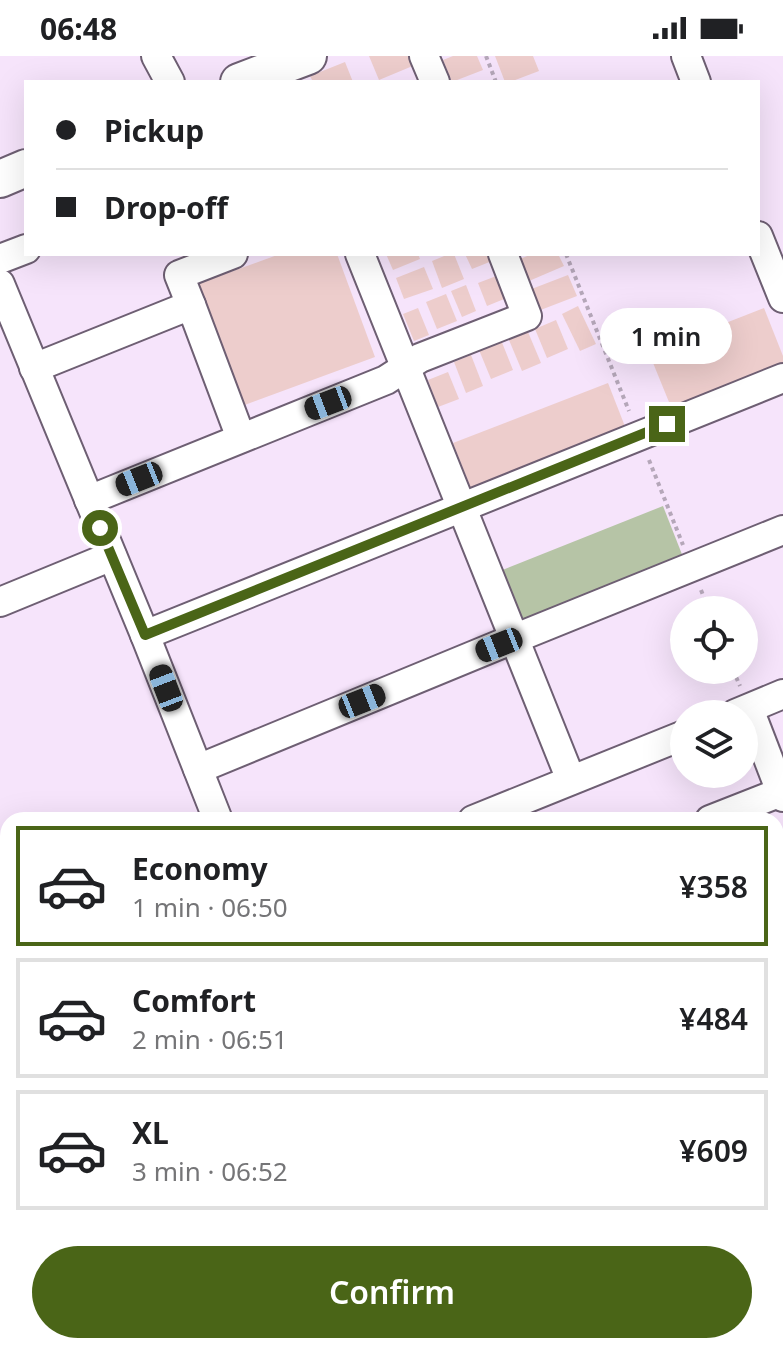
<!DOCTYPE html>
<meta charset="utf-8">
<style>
body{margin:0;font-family:"Noto Sans",sans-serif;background:#f2f2f2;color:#202124;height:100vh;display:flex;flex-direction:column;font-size:30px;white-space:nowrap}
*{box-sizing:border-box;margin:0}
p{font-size:26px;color:#757577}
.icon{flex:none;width:44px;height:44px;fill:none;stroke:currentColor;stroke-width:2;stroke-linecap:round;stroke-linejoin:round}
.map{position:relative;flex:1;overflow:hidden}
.sheet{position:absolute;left:0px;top:756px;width:784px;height:542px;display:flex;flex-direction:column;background:#fff;border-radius:24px 24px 0 0;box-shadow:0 8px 32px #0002}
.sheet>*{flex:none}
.guide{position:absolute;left:24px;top:24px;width:736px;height:176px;border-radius:0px;box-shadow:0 8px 32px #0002;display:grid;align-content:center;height:176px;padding:0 32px;background:#fff}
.fabs{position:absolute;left:670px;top:540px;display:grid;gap:16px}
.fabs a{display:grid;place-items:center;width:88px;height:88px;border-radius:50%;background:#fff;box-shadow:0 8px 32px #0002;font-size:40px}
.end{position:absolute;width:36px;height:36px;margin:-18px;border:10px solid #4a6517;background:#fff;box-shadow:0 0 0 4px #fff}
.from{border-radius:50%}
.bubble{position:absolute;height:56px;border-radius:28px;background:#fff;box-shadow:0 8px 32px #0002;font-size:26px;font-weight:600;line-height:56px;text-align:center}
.car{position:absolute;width:24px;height:48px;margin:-24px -12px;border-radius:10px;box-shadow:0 0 6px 2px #0007;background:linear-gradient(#222 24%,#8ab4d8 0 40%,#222 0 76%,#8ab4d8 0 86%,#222 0)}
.guide b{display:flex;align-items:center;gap:28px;height:76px;font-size:30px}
.guide b+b{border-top:2px solid #e0e0e0}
.guide i{width:20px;height:20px;background:#202124}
ul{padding:14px 0 0;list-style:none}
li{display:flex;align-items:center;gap:24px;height:120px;margin:0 16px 12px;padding:0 16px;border:4px solid #e0e0e0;border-radius:0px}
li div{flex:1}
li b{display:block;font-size:30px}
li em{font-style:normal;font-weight:600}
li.selected{border-color:#4a6517}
li>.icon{width:72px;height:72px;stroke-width:1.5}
.cta{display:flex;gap:16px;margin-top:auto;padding:16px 32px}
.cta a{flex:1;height:92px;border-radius:48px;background:#4a6517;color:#fff;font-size:32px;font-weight:600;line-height:92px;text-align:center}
.status{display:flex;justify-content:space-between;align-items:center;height:56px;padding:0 40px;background:#fff;direction:ltr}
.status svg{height:22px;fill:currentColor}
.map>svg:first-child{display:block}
.green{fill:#b6c4a6}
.building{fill:#edcdcc}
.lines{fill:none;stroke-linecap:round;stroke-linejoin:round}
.minor-casing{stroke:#6e5f73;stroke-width:32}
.major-casing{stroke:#6e5f73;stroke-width:40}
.path{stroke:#b5a7b9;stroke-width:4;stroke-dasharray:4 4;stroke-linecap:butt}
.minor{stroke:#fff;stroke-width:28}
.major{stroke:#fff;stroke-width:36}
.route{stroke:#4a6517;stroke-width:10}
</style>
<div class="status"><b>06:48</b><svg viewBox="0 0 49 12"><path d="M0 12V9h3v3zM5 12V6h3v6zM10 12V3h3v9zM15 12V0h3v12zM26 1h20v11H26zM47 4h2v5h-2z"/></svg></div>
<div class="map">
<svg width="783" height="1297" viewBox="0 0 783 1297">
<rect width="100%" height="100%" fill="#f6e4fb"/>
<polygon class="green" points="663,450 685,506 521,567 500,515"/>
<g class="building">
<polygon points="369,0 411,0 415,9 379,24"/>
<polygon points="453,0 477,0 483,14 452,26 443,4"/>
<polygon points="495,0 533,0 539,15 510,26 505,26"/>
<polygon points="345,6 353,26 313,26 310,20"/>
<polygon points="280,198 337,198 375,301 242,350 197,228"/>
<polygon points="386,198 418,198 420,203 393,214"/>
<polygon points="449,198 454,198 464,223 442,232 432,205"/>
<polygon points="465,198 495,198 497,203 472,213"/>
<polygon points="532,198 558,198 564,210 529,225 520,203"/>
<polygon points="424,211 433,233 404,243 396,222"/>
<polygon points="499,219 509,241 487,250 478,227"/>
<polygon points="568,219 577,240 538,255 529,234"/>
<polygon points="466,229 476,255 462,261 451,235"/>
<polygon points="446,238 457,265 437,273 426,246"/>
<polygon points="578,250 596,288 580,295 562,258"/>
<polygon points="418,252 429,279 414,285 403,258"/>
<polygon points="764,252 783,300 783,307 671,351 649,297"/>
<polygon points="556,264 568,293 547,302 535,273"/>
<polygon points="528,276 541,307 522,315 509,284"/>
<polygon points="501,284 513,314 491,323 479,294"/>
<polygon points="471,299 483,330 466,337 454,306"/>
<polygon points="448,316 459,343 438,351 428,324"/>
<polygon points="608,327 626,373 471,433 453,387"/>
</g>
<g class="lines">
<defs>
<g id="minor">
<polyline points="156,0 170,26"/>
<polyline points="424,0 435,26"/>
<polyline points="686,0 696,26"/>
<polyline points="758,180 783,242"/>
<polyline points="360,198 571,724"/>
<polyline points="0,203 26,193"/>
<polyline points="0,228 145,579 218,764"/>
<polyline points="191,249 179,219 233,198"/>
<polyline points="34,312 191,249 241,382"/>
<polyline points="89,444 386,324 420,302 527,260 503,198"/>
<polyline points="0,546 112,500"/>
<polyline points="145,579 783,322"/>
<polyline points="749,653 783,741"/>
<polyline points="735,658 783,638"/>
<polyline points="198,713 516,582 783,474"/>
<polyline points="473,764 684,679"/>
<polyline points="710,764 781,736"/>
<polyline points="776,844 783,841"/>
<polyline points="0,953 8,950"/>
<polyline points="430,1290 433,1297"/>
<polyline points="595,1290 598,1297"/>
<polyline points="167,1297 184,1290"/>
</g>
<g id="major">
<polyline points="239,26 308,0"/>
<polyline points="0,123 26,112"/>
</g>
</defs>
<use href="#minor" class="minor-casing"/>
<use href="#major" class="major-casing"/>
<g class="path">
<polyline points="486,0 496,26"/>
<polyline points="566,198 629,355"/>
<polyline points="649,404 683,489"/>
<polyline points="701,534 709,554"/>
<polyline points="733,614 740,630"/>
</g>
<use href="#minor" class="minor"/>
<use href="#major" class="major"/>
</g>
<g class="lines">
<polyline class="route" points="100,472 145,579 667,368"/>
</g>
</svg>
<div class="fabs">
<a><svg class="icon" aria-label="locate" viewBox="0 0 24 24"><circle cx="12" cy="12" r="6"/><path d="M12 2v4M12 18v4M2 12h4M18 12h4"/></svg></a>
<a><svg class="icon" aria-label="layers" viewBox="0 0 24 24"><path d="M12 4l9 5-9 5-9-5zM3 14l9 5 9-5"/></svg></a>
</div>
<i class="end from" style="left:100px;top:472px"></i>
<i class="end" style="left:667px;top:368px"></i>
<div class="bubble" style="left:600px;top:252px;width:132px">1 min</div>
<i class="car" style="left:328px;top:347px;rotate:249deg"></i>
<i class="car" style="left:139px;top:423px;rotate:248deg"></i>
<i class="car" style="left:499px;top:589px;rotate:248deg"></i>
<i class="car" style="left:166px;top:632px;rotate:339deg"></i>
<i class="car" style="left:362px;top:645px;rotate:68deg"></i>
<div class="guide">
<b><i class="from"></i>Pickup</b>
<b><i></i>Drop-off</b>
</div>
<section class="sheet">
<ul>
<li class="selected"><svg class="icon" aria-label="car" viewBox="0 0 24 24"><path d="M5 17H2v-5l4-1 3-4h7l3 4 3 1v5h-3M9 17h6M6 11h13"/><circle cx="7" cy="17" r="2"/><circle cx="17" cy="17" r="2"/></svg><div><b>Economy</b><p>1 min · 06:50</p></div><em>¥358</em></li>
<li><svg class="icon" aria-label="car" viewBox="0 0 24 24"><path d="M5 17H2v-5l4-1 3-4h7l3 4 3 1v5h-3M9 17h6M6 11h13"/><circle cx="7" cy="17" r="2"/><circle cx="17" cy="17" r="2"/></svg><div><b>Comfort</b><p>2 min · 06:51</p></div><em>¥484</em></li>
<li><svg class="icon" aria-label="car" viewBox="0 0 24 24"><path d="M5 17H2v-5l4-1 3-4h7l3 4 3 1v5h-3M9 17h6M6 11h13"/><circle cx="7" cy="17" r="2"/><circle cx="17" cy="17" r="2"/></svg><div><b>XL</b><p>3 min · 06:52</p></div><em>¥609</em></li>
</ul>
<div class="cta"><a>Confirm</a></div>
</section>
</div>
